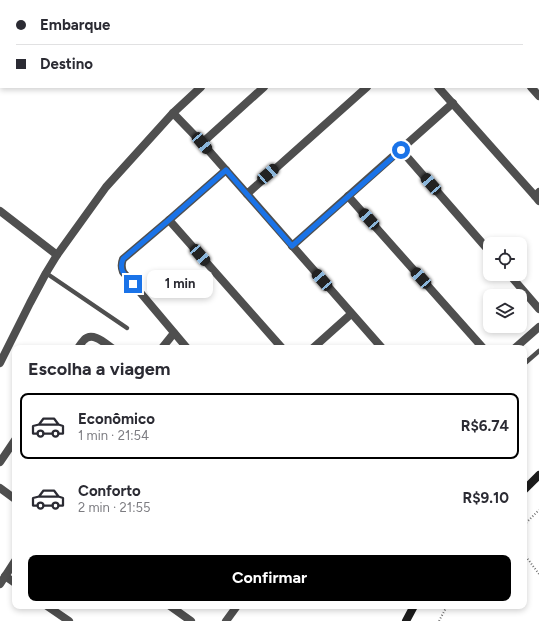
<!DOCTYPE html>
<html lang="pt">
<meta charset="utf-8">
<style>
body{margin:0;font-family:Figtree,sans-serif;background:#f2f2f3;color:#2b2b33;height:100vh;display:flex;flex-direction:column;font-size:15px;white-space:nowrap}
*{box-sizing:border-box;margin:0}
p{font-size:13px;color:#7c7c81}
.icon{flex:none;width:22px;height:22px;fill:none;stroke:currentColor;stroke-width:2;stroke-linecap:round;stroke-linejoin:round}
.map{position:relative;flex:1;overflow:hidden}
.side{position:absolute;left:12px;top:345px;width:515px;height:264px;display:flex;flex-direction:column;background:#fff;border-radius:8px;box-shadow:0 2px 6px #0003}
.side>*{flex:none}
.top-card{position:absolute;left:0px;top:0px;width:539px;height:88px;box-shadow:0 2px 6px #0003;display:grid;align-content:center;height:88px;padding:0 16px;background:#fff}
.buttons{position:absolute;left:483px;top:237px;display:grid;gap:8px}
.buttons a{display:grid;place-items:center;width:44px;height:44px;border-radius:8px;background:#fff;box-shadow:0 2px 6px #0003;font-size:20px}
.end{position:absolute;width:18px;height:18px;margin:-9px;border:5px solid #1a73e8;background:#fff;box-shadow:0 0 0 2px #fff}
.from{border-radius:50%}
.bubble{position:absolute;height:28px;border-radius:8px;background:#fff;box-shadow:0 2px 6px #0003;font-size:13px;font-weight:700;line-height:28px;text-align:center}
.car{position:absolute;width:12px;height:24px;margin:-12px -6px;border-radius:5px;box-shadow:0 0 3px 1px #0007;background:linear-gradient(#222 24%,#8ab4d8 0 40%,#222 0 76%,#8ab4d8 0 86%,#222 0)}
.top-card b{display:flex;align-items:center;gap:14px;height:38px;font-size:15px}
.top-card b+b{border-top:1px solid #e1e1e2}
.top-card i{width:10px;height:10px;background:#2b2b33}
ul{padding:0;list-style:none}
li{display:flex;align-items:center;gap:12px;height:66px;margin:0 8px 6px;padding:0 8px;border:2px solid transparent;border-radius:8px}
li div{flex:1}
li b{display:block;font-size:15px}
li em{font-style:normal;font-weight:700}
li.current{border-color:#000}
li>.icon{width:36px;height:36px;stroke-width:1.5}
h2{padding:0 16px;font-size:18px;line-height:48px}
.action{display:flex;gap:8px;margin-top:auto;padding:8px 16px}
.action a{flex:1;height:46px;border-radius:8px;background:#000;color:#fff;font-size:16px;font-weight:700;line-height:46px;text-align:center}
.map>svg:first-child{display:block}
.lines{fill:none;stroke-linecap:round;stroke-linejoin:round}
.path{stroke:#717171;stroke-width:2;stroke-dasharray:1 2;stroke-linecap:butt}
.service{stroke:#4f4f4f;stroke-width:4.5}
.minor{stroke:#4f4f4f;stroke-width:8}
.tertiary{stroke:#4f4f4f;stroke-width:8}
.secondary{stroke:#1c1c1c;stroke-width:8}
.route{stroke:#1a73e8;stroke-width:5}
</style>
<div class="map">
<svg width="539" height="621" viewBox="0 0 539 621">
<rect width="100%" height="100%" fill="#fff"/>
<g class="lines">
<g class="path">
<polyline points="524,525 539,510"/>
<polyline points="524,554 539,574"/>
<polyline points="439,621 447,606"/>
</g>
<g class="service">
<polyline points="154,0 154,1"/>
<polyline points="46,273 127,328"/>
<polyline points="524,364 539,351"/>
</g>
<g class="minor">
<polyline points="411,0 412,1"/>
<polyline points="358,1 359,0"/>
<polyline points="538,8 539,7"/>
<polyline points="438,87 535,196"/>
<polyline points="531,87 539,96"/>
<polyline points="173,113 202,143 247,194 367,87"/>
<polyline points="202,143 264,87"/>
<polyline points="401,150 490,252"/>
<polyline points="539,192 535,196 539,201"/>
<polyline points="247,194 382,348"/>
<polyline points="348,196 483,348"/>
<polyline points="0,211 57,255"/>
<polyline points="169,220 282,348"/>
<polyline points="292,246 453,103"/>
<polyline points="509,274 539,309"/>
<path d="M78,348C80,345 82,342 84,340C92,331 105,343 112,348"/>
<polyline points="162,348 174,333"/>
<path d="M187,348L123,272C121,267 121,264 123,259L169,220L226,170"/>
<polyline points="313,348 351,314"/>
<polyline points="515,348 539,327"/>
<polyline points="0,462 15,440"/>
<polyline points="0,488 15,499"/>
<polyline points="5,576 15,583"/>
<polyline points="0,584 15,561"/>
<polyline points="47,606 69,621"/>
<polyline points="170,606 191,621"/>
<polyline points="226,621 237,606"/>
</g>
<g class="tertiary">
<polyline points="303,1 304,0"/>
<polyline points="0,363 30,303 46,273 57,255 106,187 173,113 201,87"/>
</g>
<g class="secondary">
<polyline points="524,490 539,475"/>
<polyline points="406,621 414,606"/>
</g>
</g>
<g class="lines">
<path class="route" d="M133,284C126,276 118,271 123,259L169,220L226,170L292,246L401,150"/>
</g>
</svg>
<div class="buttons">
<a><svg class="icon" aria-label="locate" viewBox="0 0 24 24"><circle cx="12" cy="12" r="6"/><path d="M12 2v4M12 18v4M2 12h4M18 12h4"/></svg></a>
<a><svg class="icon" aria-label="layers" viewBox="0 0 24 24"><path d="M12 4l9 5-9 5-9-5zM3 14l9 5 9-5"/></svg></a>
</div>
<i class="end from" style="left:401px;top:150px"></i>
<i class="end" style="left:133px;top:284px"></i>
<div class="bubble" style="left:147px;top:270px;width:66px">1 min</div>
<i class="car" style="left:202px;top:143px;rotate:140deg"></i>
<i class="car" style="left:268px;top:174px;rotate:49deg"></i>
<i class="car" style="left:431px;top:184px;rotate:319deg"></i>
<i class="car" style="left:369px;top:219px;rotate:318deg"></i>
<i class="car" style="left:200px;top:255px;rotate:139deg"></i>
<i class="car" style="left:421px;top:278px;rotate:318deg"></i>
<i class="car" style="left:322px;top:280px;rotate:319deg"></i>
<div class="top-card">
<b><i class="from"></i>Embarque</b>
<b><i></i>Destino</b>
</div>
<section class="side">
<h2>Escolha a viagem</h2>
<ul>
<li class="current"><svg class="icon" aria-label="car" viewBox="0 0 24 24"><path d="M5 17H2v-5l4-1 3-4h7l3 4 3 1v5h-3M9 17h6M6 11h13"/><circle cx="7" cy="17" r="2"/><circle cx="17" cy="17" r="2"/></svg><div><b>Econômico</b><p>1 min · 21:54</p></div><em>R$6.74</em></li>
<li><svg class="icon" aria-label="car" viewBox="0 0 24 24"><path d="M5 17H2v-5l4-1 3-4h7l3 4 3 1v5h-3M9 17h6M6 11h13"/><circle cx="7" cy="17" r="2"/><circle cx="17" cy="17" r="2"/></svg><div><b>Conforto</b><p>2 min · 21:55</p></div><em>R$9.10</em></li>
</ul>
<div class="action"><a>Confirmar</a></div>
</section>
</div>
